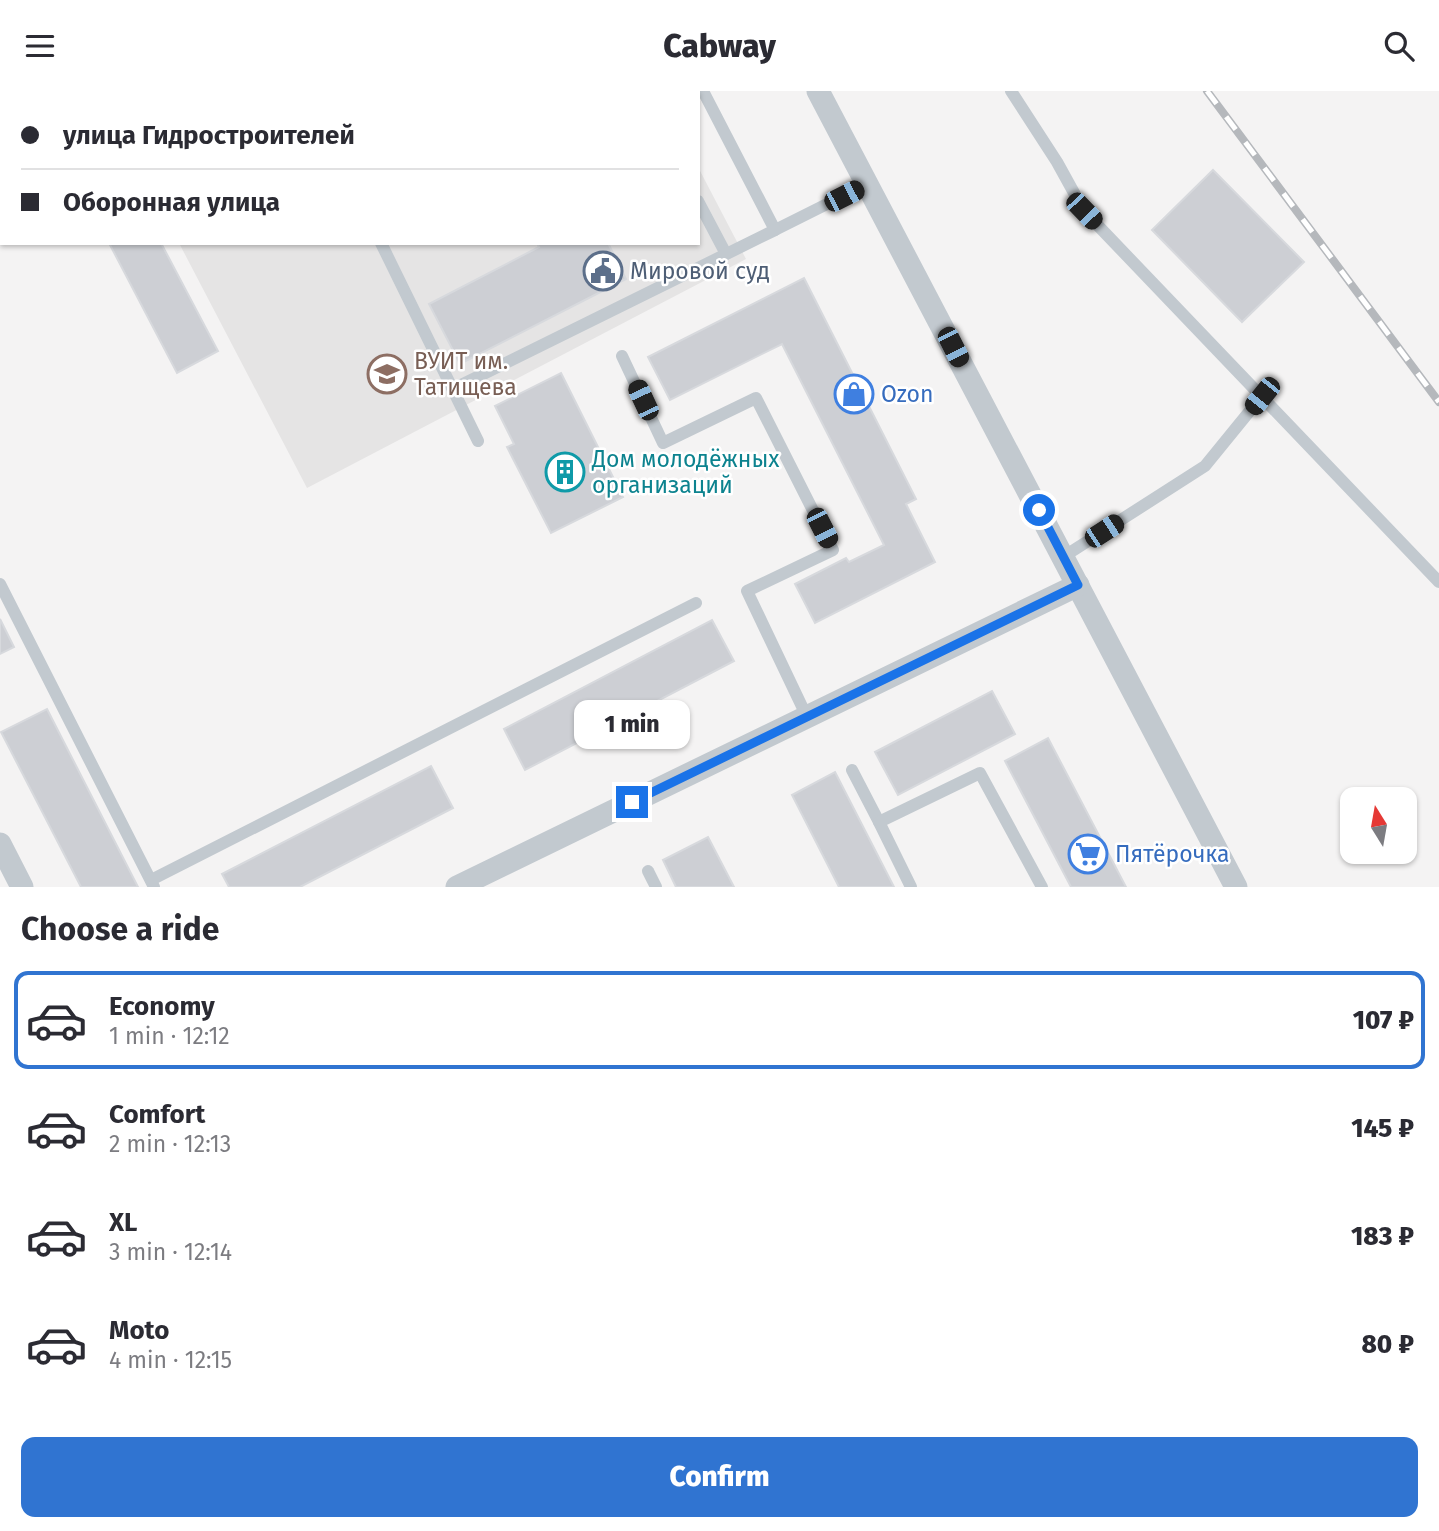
<!DOCTYPE html>
<meta charset="utf-8">
<style>
body{margin:0;font-family:"Fira Sans",sans-serif;background:#f2f2f3;color:#2b2b33;height:100vh;display:flex;flex-direction:column;font-size:26px;white-space:nowrap}
*{box-sizing:border-box;margin:0}
p{font-size:23px;color:#7c7c81}
.icon{flex:none;width:38px;height:38px;fill:none;stroke:currentColor;stroke-width:2;stroke-linecap:round;stroke-linejoin:round}
.map{position:relative;height:796px;overflow:hidden}
.panel{display:flex;flex-direction:column;background:#fff;flex:1}
.panel>*{flex:none}
.guide{position:absolute;left:0px;top:0px;width:700px;height:154px;box-shadow:0 2px 5px #0004;display:grid;align-content:center;height:154px;padding:0 21px;background:#fff}
.needle{width:46px;rotate:349deg}
.fabs{position:absolute;left:1340px;top:696px;display:grid;gap:14px}
.fabs a{display:grid;place-items:center;width:77px;height:77px;border-radius:14px;background:#fff;box-shadow:0 2px 5px #0004;font-size:35px}
.end{position:absolute;width:32px;height:32px;margin:-16px;border:9px solid #1a73e8;background:#fff;box-shadow:0 0 0 4px #fff}
.from{border-radius:50%}
.bubble{position:absolute;height:49px;border-radius:14px;background:#fff;box-shadow:0 2px 5px #0004;font-size:23px;font-weight:800;line-height:49px;text-align:center}
.car{position:absolute;width:21px;height:42px;margin:-21px -10px;border-radius:9px;box-shadow:0 0 5px 2px #0007;background:linear-gradient(#222 24%,#8ab4d8 0 40%,#222 0 76%,#8ab4d8 0 86%,#222 0)}
.guide b{display:flex;align-items:center;gap:24px;height:66px;font-size:26px}
.guide b+b{border-top:2px solid #e1e1e2}
.guide i{width:18px;height:18px;background:#2b2b33}
ul{padding:0;list-style:none}
li{display:flex;align-items:center;gap:21px;height:98px;margin:0 14px 10px;padding:0 7px;border:4px solid transparent;border-radius:14px}
li div{flex:1}
li b{display:block;font-size:26px}
li em{font-style:normal;font-weight:800}
li.on{border-color:#3074d1}
li>.icon{width:63px;height:63px;stroke-width:1.5}
h2{padding:0 21px;font-size:32px;line-height:84px}
.button{display:flex;gap:14px;margin-top:auto;padding:14px 21px}
.button a{flex:1;height:80px;border-radius:14px;background:#3074d1;color:#fff;font-size:28px;font-weight:800;line-height:80px;text-align:center}
header{display:flex;justify-content:space-between;align-items:center;height:91px;padding:0 21px;background:#fff;font-size:32px;font-weight:800}
.map>svg:first-child{display:block}
.education{fill:#e5e4e4}
.building{fill:#cdcfd4;stroke:#d7d9dd;stroke-width:2}
.lines{fill:none;stroke-linecap:round;stroke-linejoin:round}
.lane{stroke:#c2c9cf;stroke-width:12}
.street{stroke:#c2c9cf;stroke-width:23}
.rail-casing{stroke:#b5b8bc;stroke-width:8}
.rail{stroke:#fff;stroke-width:5;stroke-dasharray:16;stroke-linecap:butt}
.route{stroke:#1a73e8;stroke-width:9}
.labels{text-anchor:middle;stroke-width:5;stroke-linejoin:round;paint-order:stroke}
.service-label{font-size:23px;fill:#4e5e75;stroke:#fff;text-anchor:start}
.education-label{font-size:23px;fill:#785e54;stroke:#fff;text-anchor:start}
.shop-label{font-size:23px;fill:#366cbe;stroke:#fff;text-anchor:start}
.culture-label{font-size:23px;fill:#0d838f;stroke:#fff;text-anchor:start}
</style>
<header><svg class="icon" aria-label="menu" viewBox="0 0 24 24"><path d="M4 6h16M4 12h16M4 18h16"/></svg>Cabway<svg class="icon" aria-label="search" viewBox="0 0 24 24"><circle cx="10" cy="10" r="6"/><path d="M15 15l6 6"/></svg></header>
<div class="map">
<svg width="1439" height="796" viewBox="0 0 1439 796">
<rect width="100%" height="100%" fill="#f4f3f3"/>
<g class="education">
<polygon points="0,0 136,0 133,2 2,2 2,70 0,70"/>
<polygon points="223,0 659,0 660,2 220,2"/>
<polygon points="698,76 746,168 307,397 179,152 698,152"/>
</g>
<g class="building">
<polygon points="325,0 453,0 449,2 326,2"/>
<polygon points="459,0 531,0 532,2 460,2"/>
<polygon points="1213,79 1304,171 1242,231 1152,139"/>
<polygon points="109,152 161,152 218,260 177,282"/>
<polygon points="537,152 608,152 626,188 460,273 429,213 539,156"/>
<polygon points="804,187 916,408 906,413 935,471 815,532 795,493 846,467 849,471 884,454 782,253 670,309 648,266"/>
<polygon points="561,282 623,406 551,442 507,356 514,353 495,315"/>
<polygon points="0,528 14,556 0,563"/>
<polygon points="712,529 734,570 525,679 504,638"/>
<polygon points="992,600 1015,643 898,704 875,661"/>
<polygon points="47,618 138,796 81,796 1,641"/>
<polygon points="1048,647 1126,796 1071,796 1005,670"/>
<polygon points="431,675 453,717 300,796 229,796 222,783"/>
<polygon points="835,681 894,796 839,796 792,704"/>
<polygon points="708,746 734,796 676,796 663,769"/>
</g>
<g class="lines">
<g class="lane">
<polyline points="306,0 307,2"/>
<polyline points="703,0 775,139 867,93"/>
<polyline points="1011,0 1057,71 1084,120 1439,491"/>
<polyline points="643,2 647,0"/>
<polyline points="698,110 726,163"/>
<polyline points="381,152 478,350"/>
<polyline points="622,265 663,352 756,307 833,459 747,500 807,626"/>
<polyline points="453,298 775,139"/>
<polyline points="1063,466 1205,375 1262,305"/>
<polyline points="0,493 154,796"/>
<polyline points="852,679 879,731"/>
<polyline points="648,780 656,796"/>
<polyline points="151,789 696,512"/>
<polyline points="911,796 879,731 980,682 1042,796"/>
</g>
<g class="street">
<polyline points="818,0 1236,796"/>
<polyline points="0,753 22,796"/>
<polyline points="457,796 1078,494"/>
</g>
<defs>
<polyline id="rail" points="1207,0 1439,311"/>
</defs>
<use href="#rail" class="rail-casing"/>
<use href="#rail" class="rail"/>
</g>
<g class="lines">
<polyline class="route" points="632,711 1078,494 1039,419"/>
</g>
<defs>
<symbol id="civic-ring" viewBox="-11 -11 22 22"><circle r="9.5" fill="#fff" stroke="#5c6f8a" stroke-width="1.5"/><path d="M-.6-6.5H3V-4.5H.6V-3L4-1V1h2V6H-6V1h2V-1L-.6-3ZM-1.2 2.5V6h2.4V2.5Z" fill="#5c6f8a"/></symbol>
<symbol id="university-ring" viewBox="-11 -11 22 22"><circle r="9.5" fill="#fff" stroke="#8d6e63" stroke-width="1.5"/><path d="M0-5L7-2L0 1L-7-2ZM-4 1L0 2.5L4 1V4Q0 6-4 4Z" fill="#8d6e63"/></symbol>
<symbol id="shop-ring" viewBox="-11 -11 22 22"><circle r="9.5" fill="#fff" stroke="#3f7fe0" stroke-width="1.5"/><path d="M-5-2.5h2.3a2.7 3.5 0 0 1 5.4 0H5L5.5 6h-11ZM-1.5-2.5h3a1.5 2.3 0 0 0-3 0Z" fill="#3f7fe0"/></symbol>
<symbol id="building-ring" viewBox="-11 -11 22 22"><circle r="9.5" fill="#fff" stroke="#0f9aa8" stroke-width="1.5"/><path d="M-4-6H4V6H1V3H-1V6H-4ZM-2.5-4.3h1.7v1.8h-1.7ZM.8-4.3h1.7v1.8H.8ZM-2.5-1h1.7V.8h-1.7ZM.8-1h1.7V.8H.8Z" fill="#0f9aa8"/></symbol>
<symbol id="supermarket-ring" viewBox="-11 -11 22 22"><circle r="9.5" fill="#fff" stroke="#3f7fe0" stroke-width="1.5"/><path d="M-6-5.5h2.5l.6 2H6L4.5 2H-2.5L-4.4-4H-6ZM-1.5 3.2a1.3 1.3 0 1 0 .1 0ZM3 3.2a1.3 1.3 0 1 0 .1 0Z" fill="#3f7fe0"/></symbol>
</defs>
<g fill-rule="evenodd">
<use href="#civic-ring" x="581" y="158" width="44" height="44"/>
<use href="#university-ring" x="365" y="261" width="44" height="44"/>
<use href="#shop-ring" x="832" y="281" width="44" height="44"/>
<use href="#building-ring" x="543" y="359" width="44" height="44"/>
<use href="#supermarket-ring" x="1066" y="741" width="44" height="44"/>
</g>
<g class="labels">
<g class="service-label">
<text x="630" y="188">Мировой суд</text>
</g>
<g class="education-label">
<text x="414" y="278">ВУИТ им.<tspan x="414" dy="26">Татищева</tspan></text>
</g>
<g class="shop-label">
<text x="881" y="311">Ozon</text>
<text x="1115" y="771">Пятёрочка</text>
</g>
<g class="culture-label">
<text x="592" y="376">Дом молодёжных<tspan x="592" dy="26">организаций</tspan></text>
</g>
</g>
</svg>
<div class="fabs">
<a><svg class="needle" viewBox="-14 -14 28 28"><path d="M0-13l5 13h-10z" fill="#e53935"/><path d="M0 13l5-13h-10z" fill="#7c7c81"/></svg></a>
</div>
<i class="end from" style="left:1039px;top:419px"></i>
<i class="end" style="left:632px;top:711px"></i>
<div class="bubble" style="left:574px;top:609px;width:116px">1 min</div>
<i class="car" style="left:844px;top:105px;rotate:63deg"></i>
<i class="car" style="left:1084px;top:120px;rotate:136deg"></i>
<i class="car" style="left:953px;top:256px;rotate:153deg"></i>
<i class="car" style="left:1262px;top:305px;rotate:219deg"></i>
<i class="car" style="left:643px;top:309px;rotate:335deg"></i>
<i class="car" style="left:822px;top:437px;rotate:153deg"></i>
<i class="car" style="left:1104px;top:440px;rotate:57deg"></i>
<div class="guide">
<b><i class="from"></i>улица Гидростроителей</b>
<b><i></i>Оборонная улица</b>
</div>
</div>
<section class="panel">
<h2>Choose a ride</h2>
<ul>
<li class="on"><svg class="icon" aria-label="car" viewBox="0 0 24 24"><path d="M5 17H2v-5l4-1 3-4h7l3 4 3 1v5h-3M9 17h6M6 11h13"/><circle cx="7" cy="17" r="2"/><circle cx="17" cy="17" r="2"/></svg><div><b>Economy</b><p>1 min · 12:12</p></div><em>107 ₽</em></li>
<li><svg class="icon" aria-label="car" viewBox="0 0 24 24"><path d="M5 17H2v-5l4-1 3-4h7l3 4 3 1v5h-3M9 17h6M6 11h13"/><circle cx="7" cy="17" r="2"/><circle cx="17" cy="17" r="2"/></svg><div><b>Comfort</b><p>2 min · 12:13</p></div><em>145 ₽</em></li>
<li><svg class="icon" aria-label="car" viewBox="0 0 24 24"><path d="M5 17H2v-5l4-1 3-4h7l3 4 3 1v5h-3M9 17h6M6 11h13"/><circle cx="7" cy="17" r="2"/><circle cx="17" cy="17" r="2"/></svg><div><b>XL</b><p>3 min · 12:14</p></div><em>183 ₽</em></li>
<li><svg class="icon" aria-label="car" viewBox="0 0 24 24"><path d="M5 17H2v-5l4-1 3-4h7l3 4 3 1v5h-3M9 17h6M6 11h13"/><circle cx="7" cy="17" r="2"/><circle cx="17" cy="17" r="2"/></svg><div><b>Moto</b><p>4 min · 12:15</p></div><em>80 ₽</em></li>
</ul>
<div class="button"><a>Confirm</a></div>
</section>
